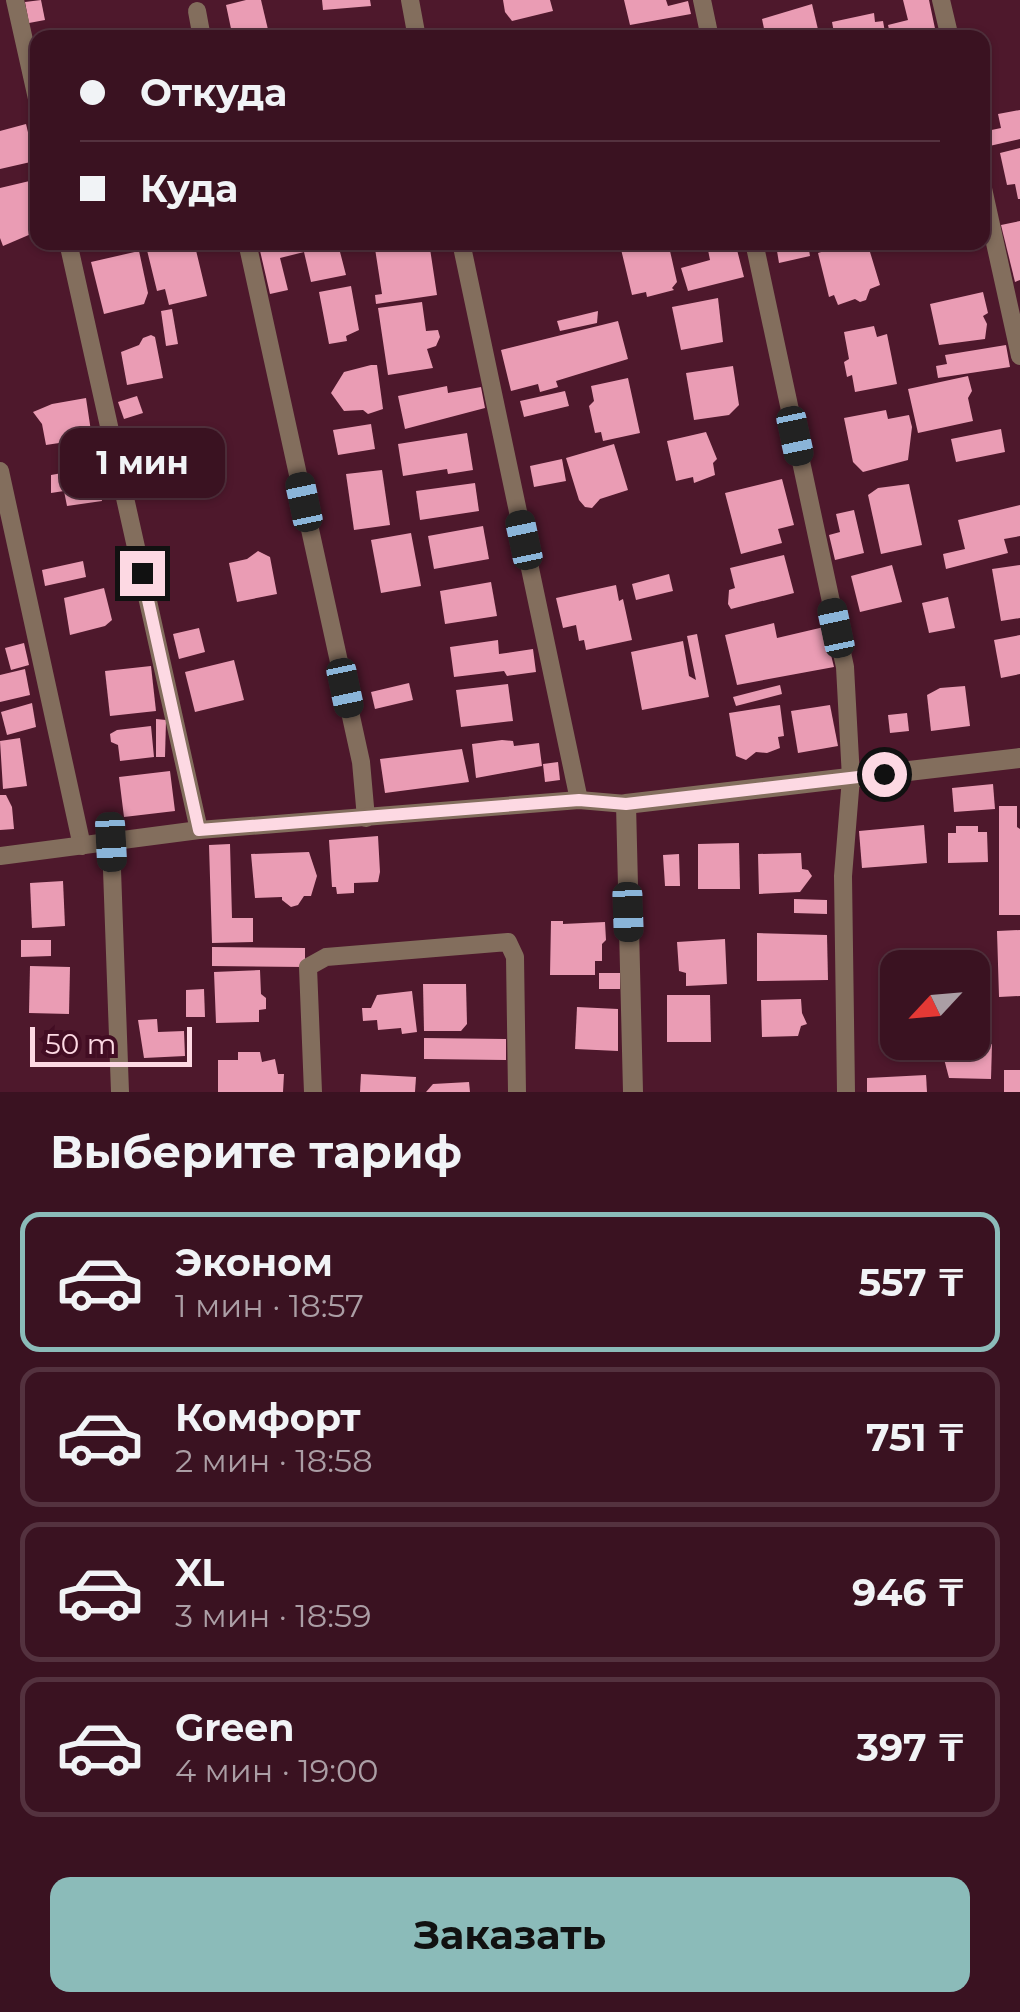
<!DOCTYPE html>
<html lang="ru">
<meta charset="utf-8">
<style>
body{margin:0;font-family:Montserrat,sans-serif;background:#411b2a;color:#f1f3f6;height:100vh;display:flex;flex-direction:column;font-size:38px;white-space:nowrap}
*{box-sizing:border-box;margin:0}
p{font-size:32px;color:#ab9ea5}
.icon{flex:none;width:55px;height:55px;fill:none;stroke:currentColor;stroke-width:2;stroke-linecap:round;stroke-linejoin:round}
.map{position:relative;height:1092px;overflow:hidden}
.panel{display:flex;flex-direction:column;background:#3a1221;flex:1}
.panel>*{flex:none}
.hud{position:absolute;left:30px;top:30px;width:960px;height:220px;border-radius:20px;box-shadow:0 2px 8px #0004,0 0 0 2px #54323f;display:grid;align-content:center;height:220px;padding:0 50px;background:#3a1221}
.needle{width:65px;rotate:244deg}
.buttons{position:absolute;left:880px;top:950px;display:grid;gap:20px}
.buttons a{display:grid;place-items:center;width:110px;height:110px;border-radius:20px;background:#3a1221;box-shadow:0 2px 8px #0004,0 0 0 2px #54323f;font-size:50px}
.scale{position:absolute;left:30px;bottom:25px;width:162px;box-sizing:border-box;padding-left:10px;border:5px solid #fdd9e3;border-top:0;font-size:28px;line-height:35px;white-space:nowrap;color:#fdd9e3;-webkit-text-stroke:8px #420d23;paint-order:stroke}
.end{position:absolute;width:45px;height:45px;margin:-22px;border:12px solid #fdd9e3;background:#111;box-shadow:0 0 0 5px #111}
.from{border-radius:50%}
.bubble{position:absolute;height:70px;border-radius:20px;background:#3a1221;box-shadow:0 2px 8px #0004,0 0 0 2px #54323f;font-size:32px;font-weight:700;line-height:70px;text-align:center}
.car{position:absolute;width:30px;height:60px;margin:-30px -15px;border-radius:12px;box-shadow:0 0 8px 2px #0007;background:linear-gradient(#222 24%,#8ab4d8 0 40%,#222 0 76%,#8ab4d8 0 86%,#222 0)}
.hud b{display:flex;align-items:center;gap:35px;height:95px;font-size:38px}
.hud b+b{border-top:2px solid #54323f}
.hud i{width:25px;height:25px;background:#f1f3f6}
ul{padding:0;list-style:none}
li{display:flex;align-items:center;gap:30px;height:140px;margin:0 20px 15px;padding:0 30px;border:5px solid #54323f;border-radius:20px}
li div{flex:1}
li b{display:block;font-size:38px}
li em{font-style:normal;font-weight:700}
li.current{border-color:#8bbbb9}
li>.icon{width:90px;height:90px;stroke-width:1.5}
h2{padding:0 50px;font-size:45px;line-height:120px}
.primary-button{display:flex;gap:20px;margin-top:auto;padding:20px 50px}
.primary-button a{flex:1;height:115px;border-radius:20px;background:#8bbbb9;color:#111;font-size:40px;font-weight:700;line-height:115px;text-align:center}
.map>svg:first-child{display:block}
.building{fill:#ea9cb4}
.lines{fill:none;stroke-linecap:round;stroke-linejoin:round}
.minor{stroke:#836e5d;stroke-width:18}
.tertiary{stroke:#836e5d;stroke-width:20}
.route{stroke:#fdd9e3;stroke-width:12}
</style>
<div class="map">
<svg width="1020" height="1092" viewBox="0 0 1020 1092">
<rect width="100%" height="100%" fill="#4e182c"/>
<g class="building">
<polygon points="41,0 45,20 29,23 25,2"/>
<polygon points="246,0 261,0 270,38 233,38 226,5"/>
<polygon points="322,0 370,0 371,6 323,10"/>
<polygon points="503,0 550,0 553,11 512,21 505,12"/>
<polygon points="624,0 666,0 668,6 688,1 691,14 630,25"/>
<polygon points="903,0 929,0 937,38 891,38 888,25 908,20"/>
<polygon points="812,4 820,38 766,38 762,19"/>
<polygon points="874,13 875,22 883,21 886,38 835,38 832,22"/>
<polygon points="1020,110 1020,139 985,147 982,132 1001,128 998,114"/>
<polygon points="26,124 35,161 0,169 0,131"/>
<polygon points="1020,148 1020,199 1018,199 1015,184 1007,185 1000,153"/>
<polygon points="38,179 38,231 3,246 0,238 0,188"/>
<polygon points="1020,221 1020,280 1015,282 1001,225"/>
<polygon points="145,242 194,242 207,296 169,305 165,289 157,291"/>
<polygon points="258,242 355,242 355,244 339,248 346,275 311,282 304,252 280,258 288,290 270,294"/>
<polygon points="374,242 429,242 437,295 376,304 375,295 382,294"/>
<polygon points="633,242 668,242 677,282 672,288 674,290 647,297 646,292 632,295 620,245"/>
<polygon points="718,242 735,242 744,277 688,291 681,268 710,260 707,245"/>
<polygon points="853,242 867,242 880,285 870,289 866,300 860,302 855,299 838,305 834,295 829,297 818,253"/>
<polygon points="808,244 810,256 779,263 777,251"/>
<polygon points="139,251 148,293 144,304 104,314 91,262"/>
<polygon points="351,286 359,330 346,336 347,341 329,344 319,292"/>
<polygon points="983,292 988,313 983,316 987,324 985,339 939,345 930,304"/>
<polygon points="718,298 723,342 681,350 672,307"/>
<polygon points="422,302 426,331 438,330 440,337 436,346 427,349 433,368 388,375 378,308"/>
<polygon points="172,309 178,344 166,346 161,311"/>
<polygon points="598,311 597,323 560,331 557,321"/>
<polygon points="618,321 628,359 556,381 558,387 540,392 538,384 511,391 501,350"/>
<polygon points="874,326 877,337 887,334 897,384 855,392 852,375 847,377 844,362 849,359 844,332"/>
<polygon points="151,335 155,337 163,378 127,385 121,352 139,345 143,338"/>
<polygon points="1006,345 1010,367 938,378 936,366 947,364 945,355"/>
<polygon points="371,365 377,365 383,409 368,414 363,410 344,411 331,393 344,372"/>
<polygon points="733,366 739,405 729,415 694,420 686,373"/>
<polygon points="968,376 972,391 968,398 973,421 918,433 908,389"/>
<polygon points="628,378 640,433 603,441 601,432 595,433 589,406 594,401 591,386"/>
<polygon points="447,386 448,393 481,387 485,408 405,429 398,396"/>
<polygon points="565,391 569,406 524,417 520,401"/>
<polygon points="137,396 143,413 124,419 118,402"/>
<polygon points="86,398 92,438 46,445 42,424 33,412 52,404"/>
<polygon points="886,410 888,419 909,415 912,427 908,460 863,472 853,462 844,418"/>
<polygon points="371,424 375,449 338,455 333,430"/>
<polygon points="1001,429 1005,452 956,462 951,439"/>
<polygon points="706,432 717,459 713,463 715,475 694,483 693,477 676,481 667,441"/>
<polygon points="467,433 473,470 448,474 447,469 403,476 398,444"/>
<polygon points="614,444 628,490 600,499 592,508 585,507 579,500 566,458"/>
<polygon points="562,459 566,481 534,487 530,466"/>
<polygon points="96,467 102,501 67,506 64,491 51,493 51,475"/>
<polygon points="382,470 390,525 354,530 346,474"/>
<polygon points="782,479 794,525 778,529 782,543 741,554 725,493"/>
<polygon points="475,483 479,511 420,520 416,491"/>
<polygon points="909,484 922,545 881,554 868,495 878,488"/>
<polygon points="1020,505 1020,536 1004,539 1008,553 946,569 943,554 965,549 958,520"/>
<polygon points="854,510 864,553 835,560 829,535 840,532 836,514"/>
<polygon points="483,526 489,559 434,569 428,536"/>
<polygon points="411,533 421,586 381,593 371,540"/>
<polygon points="258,551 270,557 277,594 237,602 229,563 247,559"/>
<polygon points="784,555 794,593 731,609 728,604 729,590 735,588 730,568"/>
<polygon points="83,561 86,577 45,586 42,570"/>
<polygon points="892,565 902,602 860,612 851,576"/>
<polygon points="1020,565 1020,618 1001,621 992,569"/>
<polygon points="669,574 673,591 636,600 632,584"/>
<polygon points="491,582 497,616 445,624 440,591"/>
<polygon points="616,585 619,601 623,599 632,640 586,650 584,640 579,641 576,625 563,628 556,598"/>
<polygon points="104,588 112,620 105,626 70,635 64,598"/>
<polygon points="948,597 955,628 929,633 922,603"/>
<polygon points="774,623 777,638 824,627 834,667 737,685 725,635"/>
<polygon points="199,628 205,652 179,659 173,634"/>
<polygon points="697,634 709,697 642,710 631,652 683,641 689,676 696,680 687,636"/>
<polygon points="1020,635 1020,674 1001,678 994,640"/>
<polygon points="498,640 499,654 533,649 536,672 507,676 504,671 454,677 450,647"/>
<polygon points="24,643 29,665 11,670 5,648"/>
<polygon points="234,660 244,700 195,712 185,672"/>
<polygon points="151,666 156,711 110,716 105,671"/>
<polygon points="25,669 30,695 0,702 0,675"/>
<polygon points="409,683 413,700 375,709 371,692"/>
<polygon points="508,684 513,721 461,727 456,690"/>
<polygon points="780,685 782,694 736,706 733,697"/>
<polygon points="965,686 970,726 931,731 927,695 940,688"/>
<polygon points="32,703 36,727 7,735 1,712"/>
<polygon points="780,705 784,736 778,737 780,748 767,753 756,752 746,760 736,756 729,713"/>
<polygon points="830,705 838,746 798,753 791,711"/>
<polygon points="907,713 909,731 890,733 888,715"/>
<polygon points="156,719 166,720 165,757 156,757"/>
<polygon points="151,726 154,757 120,761 118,745 111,742 110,734 117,730"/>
<polygon points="20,738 27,786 3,789 0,741"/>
<polygon points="502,740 513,741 514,746 539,743 542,766 476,778 472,744"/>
<polygon points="462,749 469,782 385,793 380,759"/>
<polygon points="558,762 560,780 545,782 543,764"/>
<polygon points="170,771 175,811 124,817 119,777"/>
<polygon points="993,784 995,809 954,812 952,788"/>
<polygon points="0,795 6,795 12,807 14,829 0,830"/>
<polygon points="999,806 1017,806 1017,827 1020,829 1020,915 999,915"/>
<polygon points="924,825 927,863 862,868 859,831"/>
<polygon points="956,826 978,826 978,832 987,832 988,862 948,863 948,833 956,833"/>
<polygon points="378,836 380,872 378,882 354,883 354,893 337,894 336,887 332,887 329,840"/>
<polygon points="739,843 740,889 698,889 698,844"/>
<polygon points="230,844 232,918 253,918 253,942 212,943 209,845"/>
<polygon points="309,852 317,876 311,896 304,896 298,905 291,907 282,900 282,897 255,898 251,854"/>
<polygon points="801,853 802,869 808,870 812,876 800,892 759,894 758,854"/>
<polygon points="679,854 680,886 665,886 663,855"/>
<polygon points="63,881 65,926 32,928 30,883"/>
<polygon points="794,899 827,900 827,914 794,913"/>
<polygon points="551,921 563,921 563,924 605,922 606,940 602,944 602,961 595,961 595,975 550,975"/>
<polygon points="1020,930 1020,996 999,997 997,931"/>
<polygon points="757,933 827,935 828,980 757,981"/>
<polygon points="725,939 727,984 686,986 686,973 679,971 677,942"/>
<polygon points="21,940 51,940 51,956 21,957"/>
<polygon points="212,947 305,948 305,967 212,966"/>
<polygon points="989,959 989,989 972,989 972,968 955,968 955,960"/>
<polygon points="30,966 70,967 69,1014 29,1013"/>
<polygon points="260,970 261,994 266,998 266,1009 259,1010 259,1022 216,1023 214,972"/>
<rect x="599" y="973" width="21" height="16"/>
<polygon points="423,984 466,984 467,1024 461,1031 424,1031"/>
<polygon points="204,989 205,1017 186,1017 186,990"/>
<polygon points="879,990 898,990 898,1031 880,1032"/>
<polygon points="412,991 417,1032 402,1034 401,1028 378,1030 377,1020 363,1021 362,1008 371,1008 377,995"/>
<polygon points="667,995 710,995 711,1042 667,1042"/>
<polygon points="801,999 802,1013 807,1024 801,1026 798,1036 762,1037 761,1000"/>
<polygon points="577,1007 618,1009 618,1051 575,1049"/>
<polygon points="157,1019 158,1032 184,1031 185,1056 144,1058 138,1020"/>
<polygon points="424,1038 506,1039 506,1060 424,1059"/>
<polygon points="948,1044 992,1044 991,1079 949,1078 943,1055"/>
<polygon points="238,1052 260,1052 262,1062 275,1059 278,1074 284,1074 283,1092 218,1092 218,1060 238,1060"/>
<rect x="1004" y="1070" width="16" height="22"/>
<polygon points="361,1074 416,1077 415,1092 360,1092"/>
<polygon points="926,1075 927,1092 867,1092 867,1078"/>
<polygon points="469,1082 470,1092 426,1092 433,1084"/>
</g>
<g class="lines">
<g class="minor">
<polyline points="15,0 38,103"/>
<polyline points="410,0 417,38"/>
<polyline points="702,0 710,38"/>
<polyline points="941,0 950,38"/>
<polyline points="197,11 202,38"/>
<polyline points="982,184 1020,356"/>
<polyline points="68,242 199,830"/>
<polyline points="247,242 361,762 366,818"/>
<polyline points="461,242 579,800"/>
<polyline points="754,242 845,667 851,778 843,876 846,1092"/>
<polyline points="0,471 82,846"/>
<polyline points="111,842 120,1092"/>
<polyline points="0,856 199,830 579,800 626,804"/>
<polyline points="313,1092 308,967 326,957 508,942 515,957 517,1092"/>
</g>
<polyline class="tertiary" points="633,1092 626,804 1020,758"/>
</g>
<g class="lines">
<polyline class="route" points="142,573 199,830 579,800 626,804 884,774"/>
</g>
</svg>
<div class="buttons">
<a><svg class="needle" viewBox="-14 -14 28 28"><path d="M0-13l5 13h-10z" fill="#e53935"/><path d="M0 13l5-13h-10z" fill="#ab9ea5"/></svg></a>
</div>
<div class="scale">50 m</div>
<i class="end from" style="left:884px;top:774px"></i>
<i class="end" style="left:142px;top:573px"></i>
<div class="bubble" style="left:60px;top:428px;width:165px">1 мин</div>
<i class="car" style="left:795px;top:436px;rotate:168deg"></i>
<i class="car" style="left:304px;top:502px;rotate:348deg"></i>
<i class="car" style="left:524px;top:540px;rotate:348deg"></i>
<i class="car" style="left:836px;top:628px;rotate:348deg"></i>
<i class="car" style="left:345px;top:688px;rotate:168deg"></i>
<i class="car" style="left:111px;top:842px;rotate:177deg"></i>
<i class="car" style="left:628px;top:912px;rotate:178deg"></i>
<div class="hud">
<b><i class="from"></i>Откуда</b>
<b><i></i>Куда</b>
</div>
</div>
<section class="panel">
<h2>Выберите тариф</h2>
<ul>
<li class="current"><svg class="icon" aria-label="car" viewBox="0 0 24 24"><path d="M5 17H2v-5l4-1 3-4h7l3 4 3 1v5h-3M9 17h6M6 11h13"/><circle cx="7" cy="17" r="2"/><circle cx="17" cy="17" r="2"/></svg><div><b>Эконом</b><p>1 мин · 18:57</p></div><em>557 ₸</em></li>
<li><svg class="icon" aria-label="car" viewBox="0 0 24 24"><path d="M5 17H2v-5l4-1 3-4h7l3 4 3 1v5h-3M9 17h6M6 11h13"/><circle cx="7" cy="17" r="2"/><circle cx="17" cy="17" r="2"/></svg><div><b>Комфорт</b><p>2 мин · 18:58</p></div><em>751 ₸</em></li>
<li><svg class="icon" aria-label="car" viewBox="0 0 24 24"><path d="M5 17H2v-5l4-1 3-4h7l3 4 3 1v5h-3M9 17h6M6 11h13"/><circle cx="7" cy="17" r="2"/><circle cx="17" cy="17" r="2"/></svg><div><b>XL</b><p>3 мин · 18:59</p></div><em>946 ₸</em></li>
<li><svg class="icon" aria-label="car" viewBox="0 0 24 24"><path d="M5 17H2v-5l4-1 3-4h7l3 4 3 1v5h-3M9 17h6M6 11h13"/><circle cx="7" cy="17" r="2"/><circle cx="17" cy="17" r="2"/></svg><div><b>Green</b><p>4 мин · 19:00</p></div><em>397 ₸</em></li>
</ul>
<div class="primary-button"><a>Заказать</a></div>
</section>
